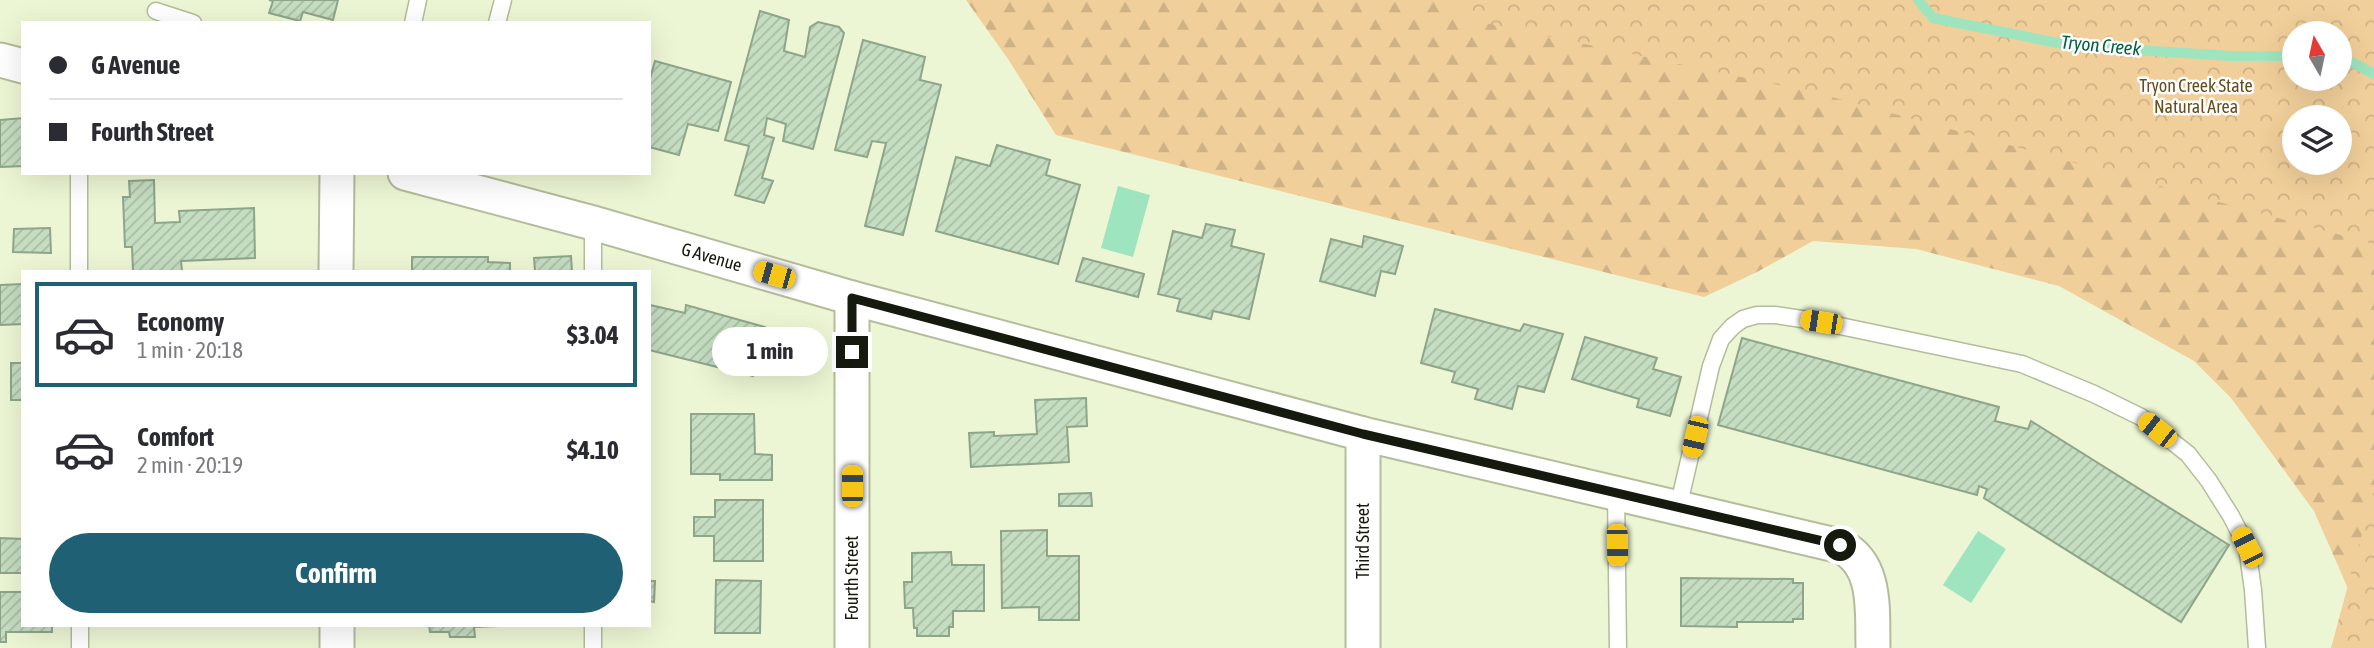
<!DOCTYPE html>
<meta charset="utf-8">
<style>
body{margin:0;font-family:"Asap Condensed",sans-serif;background:#f2f2f3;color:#2b2b33;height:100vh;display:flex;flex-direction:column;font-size:26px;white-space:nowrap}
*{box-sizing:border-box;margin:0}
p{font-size:23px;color:#7c7c81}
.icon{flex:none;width:38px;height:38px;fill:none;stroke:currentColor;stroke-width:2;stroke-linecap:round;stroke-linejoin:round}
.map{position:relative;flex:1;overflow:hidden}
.panel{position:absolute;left:21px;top:270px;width:630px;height:357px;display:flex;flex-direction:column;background:#fff;border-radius:0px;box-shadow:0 7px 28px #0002}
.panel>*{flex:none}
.banner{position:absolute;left:21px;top:21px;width:630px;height:154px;border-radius:0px;box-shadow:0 7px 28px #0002;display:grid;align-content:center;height:154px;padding:0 28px;background:#fff}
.needle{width:46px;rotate:351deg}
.controls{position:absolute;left:2282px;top:21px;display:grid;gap:14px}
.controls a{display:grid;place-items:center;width:70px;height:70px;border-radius:50%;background:#fff;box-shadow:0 7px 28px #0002;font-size:35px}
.end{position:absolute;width:32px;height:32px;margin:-16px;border:9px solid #16190d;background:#fff;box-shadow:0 0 0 4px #fff}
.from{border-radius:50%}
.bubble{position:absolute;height:49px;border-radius:24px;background:#fff;box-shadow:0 7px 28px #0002;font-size:23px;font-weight:700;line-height:49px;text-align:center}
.car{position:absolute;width:21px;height:42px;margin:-21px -10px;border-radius:9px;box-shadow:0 0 5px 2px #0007;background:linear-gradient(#f5c518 24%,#345 0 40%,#f5c518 0 76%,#345 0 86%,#f5c518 0)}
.banner b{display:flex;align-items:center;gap:24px;height:66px;font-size:26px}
.banner b+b{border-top:2px solid #e1e1e2}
.banner i{width:18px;height:18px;background:#2b2b33}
ul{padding:12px 0 0;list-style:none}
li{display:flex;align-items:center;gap:21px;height:105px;margin:0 14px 10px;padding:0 14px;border:4px solid transparent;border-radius:0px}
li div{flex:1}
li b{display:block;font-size:26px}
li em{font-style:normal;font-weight:700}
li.current{border-color:#1f6075}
li>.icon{width:63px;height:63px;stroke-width:1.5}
.primary-button{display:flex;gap:14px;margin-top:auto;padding:14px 28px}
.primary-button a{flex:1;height:80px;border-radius:42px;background:#1f6075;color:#fff;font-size:28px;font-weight:700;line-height:80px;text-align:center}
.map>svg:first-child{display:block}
.forest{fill:url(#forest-firs);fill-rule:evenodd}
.park{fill:url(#park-crowns);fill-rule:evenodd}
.water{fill:#9de4bf}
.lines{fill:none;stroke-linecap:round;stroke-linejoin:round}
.stream{stroke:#9de4bf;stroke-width:10}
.building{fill:url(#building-hatch);stroke:#8ea58a;stroke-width:2}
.service-casing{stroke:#b4bc9c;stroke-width:19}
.minor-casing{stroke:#b4bc9c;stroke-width:37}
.service{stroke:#fff;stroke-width:16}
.minor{stroke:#fff;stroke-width:33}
.route{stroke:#16190d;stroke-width:9}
.labels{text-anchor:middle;stroke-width:5;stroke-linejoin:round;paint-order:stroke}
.park-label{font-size:18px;fill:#674c20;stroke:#fff}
.street-label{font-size:18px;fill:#16190d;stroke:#fff}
.water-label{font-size:19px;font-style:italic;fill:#04603f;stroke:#fff}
</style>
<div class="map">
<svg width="2374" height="648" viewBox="0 0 2374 648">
<defs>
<pattern id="forest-firs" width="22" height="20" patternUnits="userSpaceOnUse" patternTransform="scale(1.75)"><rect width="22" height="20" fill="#f1cf9a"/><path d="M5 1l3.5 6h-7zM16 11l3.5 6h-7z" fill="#ceb184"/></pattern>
<pattern id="park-crowns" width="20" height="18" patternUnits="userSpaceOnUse" patternTransform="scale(1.75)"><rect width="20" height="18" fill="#f1cf9a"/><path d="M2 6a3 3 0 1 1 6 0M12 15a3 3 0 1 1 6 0" fill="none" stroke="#ceb184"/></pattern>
<pattern id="building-hatch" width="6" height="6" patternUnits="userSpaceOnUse" patternTransform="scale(1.75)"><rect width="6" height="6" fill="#c5ddc1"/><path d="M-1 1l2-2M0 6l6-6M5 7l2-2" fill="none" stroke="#a8bda5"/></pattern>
</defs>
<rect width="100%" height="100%" fill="#edf6d4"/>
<path class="forest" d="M966,0H2374V648L2314,511L2231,398L2194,361L2059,286L1916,249L1813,241L1757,272L1704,297L1056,135L1008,59ZM2294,33H2340V79H2294ZM2294,117H2340V163H2294Z"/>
<g class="park">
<path d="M1445,0H2374V244L1817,93L1471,20ZM2294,33H2340V79H2294ZM2294,117H2340V163H2294Z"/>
<polygon points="2374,489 2374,648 2331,648"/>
</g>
<g class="water">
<polygon points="1118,186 1150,195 1133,257 1101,248"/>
<polygon points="1978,531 2006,549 1971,603 1943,585"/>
</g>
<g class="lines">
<g class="stream">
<polyline points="1918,0 1933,18 2073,46 2232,56 2294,56"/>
<polyline points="2340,56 2374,74"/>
</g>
</g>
<g class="building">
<polygon points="269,0 338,0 333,20 303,12 300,21 269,13 273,1"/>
<polygon points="760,11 789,20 784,51 805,57 810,27 818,22 839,27 844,33 813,149 783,141 786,124 767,118 764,135 774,138 762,178 773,181 764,203 735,195 749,146 725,140"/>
<polygon points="863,40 925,57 920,80 941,85 903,235 865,226 886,143 872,141 867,157 835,150"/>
<polygon points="655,61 731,82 718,131 688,124 679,155 649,147 649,82"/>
<polygon points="23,118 23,166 0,167 0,120"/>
<polygon points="997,145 1050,160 1046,175 1080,185 1058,264 936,231 956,157 990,166"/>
<polygon points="154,180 155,223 180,222 179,211 254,208 255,258 181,261 182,271 133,271 132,247 125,247 123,197 130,197 129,181"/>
<polygon points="1206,224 1235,230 1231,246 1264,254 1249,319 1213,311 1211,319 1177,311 1180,299 1158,294 1173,231 1202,238"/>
<polygon points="50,228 51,253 13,252 14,229"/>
<polygon points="1364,236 1403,246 1395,274 1381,271 1375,296 1320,281 1331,239 1362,247"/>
<polygon points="571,256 572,271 535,271 534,258"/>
<polygon points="412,257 488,257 488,262 510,263 510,271 412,271"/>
<polygon points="1083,258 1144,274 1138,297 1076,281"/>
<polygon points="23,284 23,324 0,325 0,285"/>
<polygon points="650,305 685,313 686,305 765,327 753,376 649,350"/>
<polygon points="1435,309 1520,331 1524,324 1563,334 1544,392 1518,386 1512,409 1475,399 1478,389 1452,382 1455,372 1421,363"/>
<polygon points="1585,337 1657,358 1653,369 1681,377 1670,416 1637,407 1639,399 1572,379"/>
<polygon points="1742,338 1999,407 1995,421 2028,429 2031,421 2229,545 2181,622 1984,498 1987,489 1979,486 1977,495 1718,425"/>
<rect x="11" y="363" width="12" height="37"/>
<polygon points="1086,398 1087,426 1067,427 1069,462 971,467 969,433 994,432 994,436 1037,434 1035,400"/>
<polygon points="691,414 754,414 755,454 772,455 772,480 720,480 720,474 691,474"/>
<polygon points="1091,493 1092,506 1059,506 1059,494"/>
<polygon points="715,500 763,500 763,561 714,561 714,536 694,536 694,517 715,517"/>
<polygon points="1047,530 1047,556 1079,556 1079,620 1039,620 1039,607 1002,608 1001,531"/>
<polygon points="0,538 23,539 23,573 0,573"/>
<polygon points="951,552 952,565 984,565 984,611 953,611 953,627 949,627 949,636 917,636 917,628 914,628 913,608 905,608 904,582 912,582 912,553"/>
<polygon points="1681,578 1793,579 1793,583 1803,583 1803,619 1793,619 1793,622 1737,622 1737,627 1681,626"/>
<polygon points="716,580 761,581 760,633 715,633"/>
<polygon points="649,581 655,581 654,602 649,601"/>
<polygon points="0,592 23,592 23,625 52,625 52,632 6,632 6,642 0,642"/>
<polygon points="429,625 498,625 498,626 474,627 475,637 450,637 449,632 430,632"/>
</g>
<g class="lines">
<defs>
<g id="service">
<polyline points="156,11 193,23"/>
<polyline points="413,23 418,0"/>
<polyline points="497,23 503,0"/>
<polyline points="79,173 79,271"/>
<polyline points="593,223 593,271"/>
<polyline points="1616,493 1618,648"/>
<polyline points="1678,508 1711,366 1721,339 1733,326 1743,319 1757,315 1775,315 1821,322 2022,364 2094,394 2141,417 2188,454 2209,481 2231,516 2247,547 2253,590 2257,648"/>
<polyline points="80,625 80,648"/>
<polyline points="593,625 593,648"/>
</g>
<g id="minor">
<polyline points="0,60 23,66"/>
<path id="s1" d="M405,173L593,223L852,298L1363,434L1840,546C1878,564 1872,612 1873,648"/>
<polyline points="336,271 337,173"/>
<polyline points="852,298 852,648"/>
<polyline points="1363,434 1363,648"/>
<polyline points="337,625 337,648"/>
</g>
</defs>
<use href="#service" class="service-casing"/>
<use href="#minor" class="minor-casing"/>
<use href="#service" class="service"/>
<use href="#minor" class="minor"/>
</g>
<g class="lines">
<polyline class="route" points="852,352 852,298 1363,434 1840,545"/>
</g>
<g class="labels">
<g class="park-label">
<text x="2196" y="92">Tryon Creek State<tspan x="2196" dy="21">Natural Area</tspan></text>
</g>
<g class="street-label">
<text dy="6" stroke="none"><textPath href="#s1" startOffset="318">G Avenue</textPath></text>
<text transform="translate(1363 541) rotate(-90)" y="6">Third Street</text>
<text transform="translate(852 578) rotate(-90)" y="6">Fourth Street</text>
</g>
<g class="water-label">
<text transform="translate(2101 45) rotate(5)" y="7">Tryon Creek</text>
</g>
</g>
</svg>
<div class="controls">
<a><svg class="needle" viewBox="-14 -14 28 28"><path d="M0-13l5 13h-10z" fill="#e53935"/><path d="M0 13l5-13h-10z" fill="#7c7c81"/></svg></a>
<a><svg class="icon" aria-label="layers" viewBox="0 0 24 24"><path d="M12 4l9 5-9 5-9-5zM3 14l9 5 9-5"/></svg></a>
</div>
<i class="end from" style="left:1840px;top:545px"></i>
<i class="end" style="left:852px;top:352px"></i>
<div class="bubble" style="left:712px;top:327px;width:116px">1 min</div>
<i class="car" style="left:774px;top:275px;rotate:286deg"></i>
<i class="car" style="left:1821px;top:322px;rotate:279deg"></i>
<i class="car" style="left:2157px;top:430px;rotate:308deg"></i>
<i class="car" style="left:1695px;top:437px;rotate:193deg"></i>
<i class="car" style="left:852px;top:486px;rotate:0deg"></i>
<i class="car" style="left:1617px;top:545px;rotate:179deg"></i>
<i class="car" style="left:2247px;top:547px;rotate:333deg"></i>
<div class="banner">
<b><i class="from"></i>G Avenue</b>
<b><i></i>Fourth Street</b>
</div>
<section class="panel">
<ul>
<li class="current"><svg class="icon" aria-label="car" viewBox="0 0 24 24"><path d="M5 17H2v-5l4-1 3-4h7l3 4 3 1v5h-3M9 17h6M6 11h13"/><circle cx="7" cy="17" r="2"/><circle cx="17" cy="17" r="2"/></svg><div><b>Economy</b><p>1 min · 20:18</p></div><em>$3.04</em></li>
<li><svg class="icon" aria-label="car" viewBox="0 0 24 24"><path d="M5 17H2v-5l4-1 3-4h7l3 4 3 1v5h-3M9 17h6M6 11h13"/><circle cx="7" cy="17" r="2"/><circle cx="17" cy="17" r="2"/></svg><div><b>Comfort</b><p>2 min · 20:19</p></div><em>$4.10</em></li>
</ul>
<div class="primary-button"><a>Confirm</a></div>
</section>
</div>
